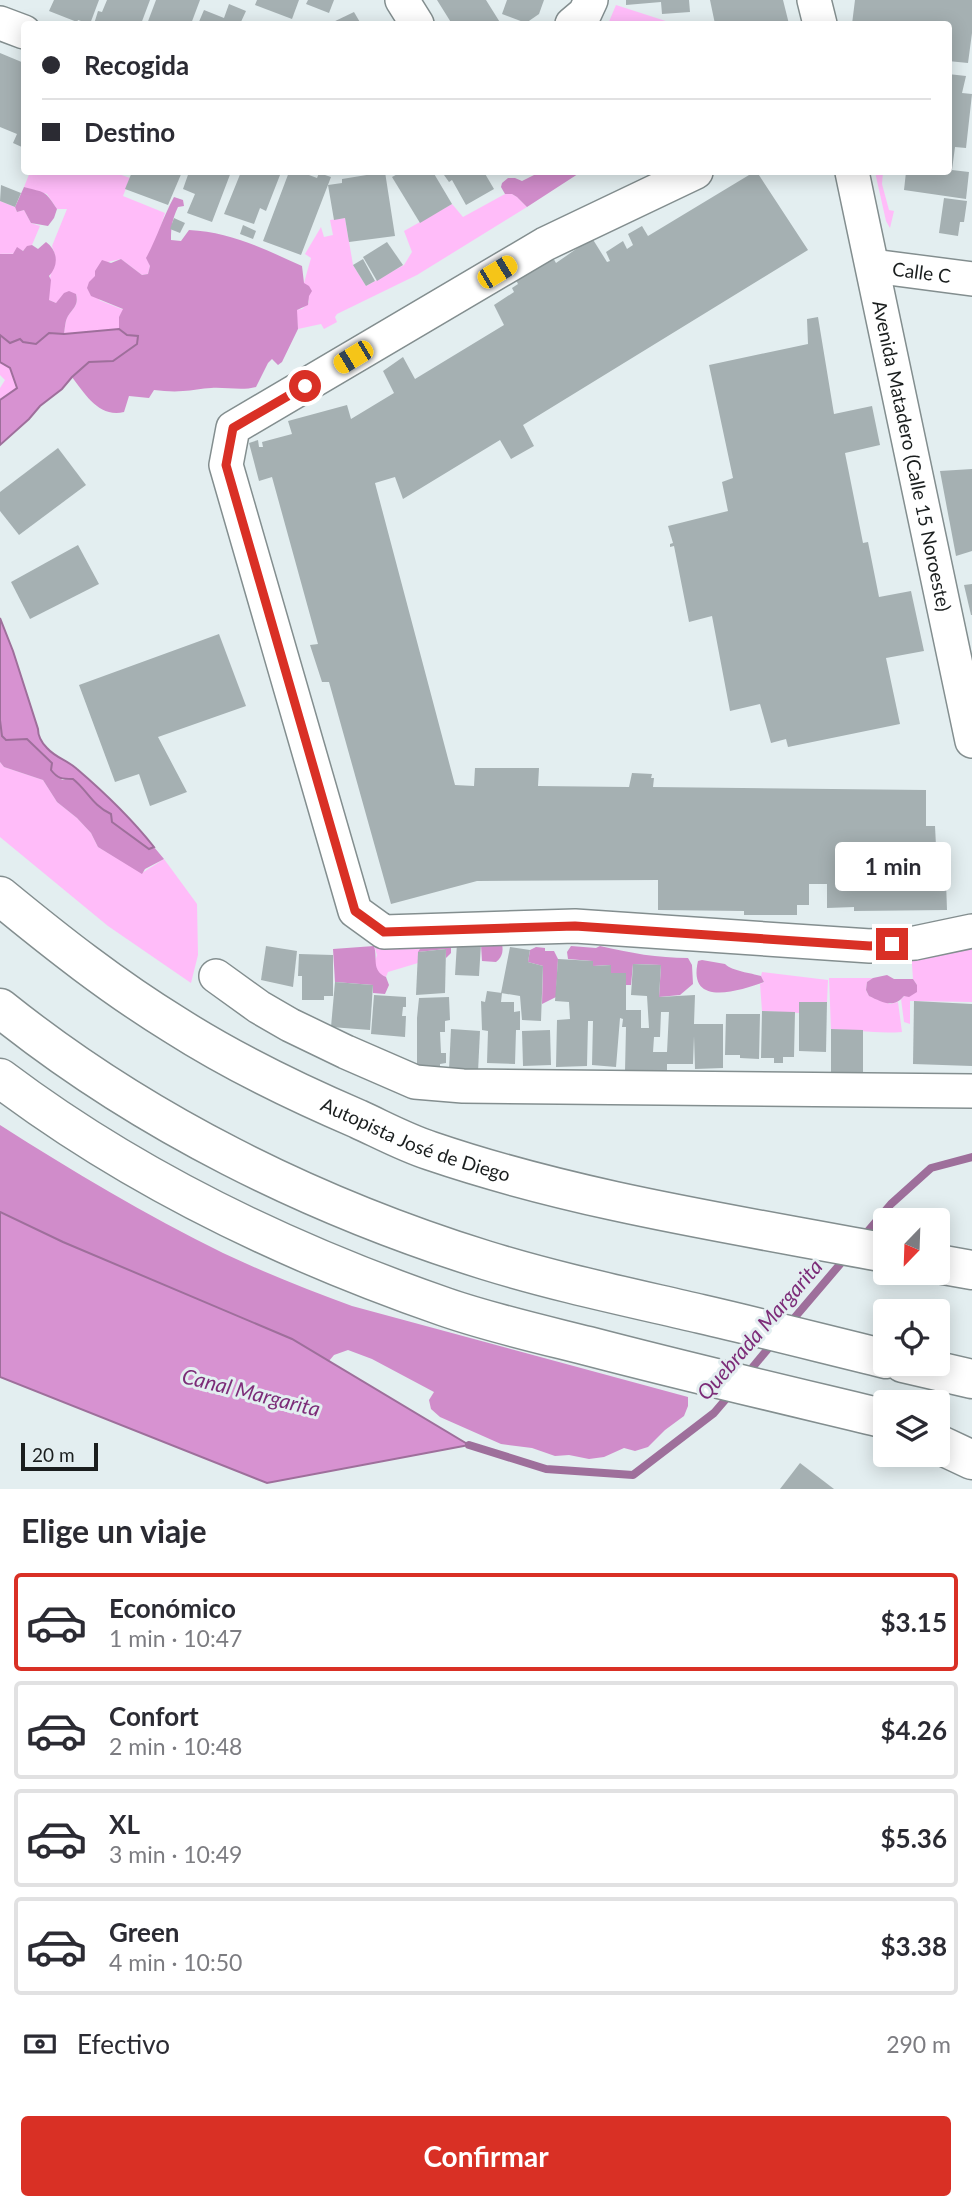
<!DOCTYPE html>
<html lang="es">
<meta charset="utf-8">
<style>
body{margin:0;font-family:Lato,sans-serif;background:#f2f2f3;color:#2b2b33;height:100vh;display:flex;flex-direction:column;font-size:26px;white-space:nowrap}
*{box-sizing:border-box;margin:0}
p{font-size:23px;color:#7c7c81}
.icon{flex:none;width:38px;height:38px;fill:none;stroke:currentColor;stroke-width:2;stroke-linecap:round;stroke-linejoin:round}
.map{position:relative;height:1489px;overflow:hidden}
.details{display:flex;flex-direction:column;background:#fff;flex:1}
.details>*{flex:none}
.banner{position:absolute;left:21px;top:21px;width:931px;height:154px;border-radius:7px;box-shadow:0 4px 18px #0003;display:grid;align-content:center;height:154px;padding:0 21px;background:#fff}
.needle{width:46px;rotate:203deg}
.buttons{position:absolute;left:873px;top:1208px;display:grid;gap:14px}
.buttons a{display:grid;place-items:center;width:77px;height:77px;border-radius:7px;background:#fff;box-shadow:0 4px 18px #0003;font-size:35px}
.scale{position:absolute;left:21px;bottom:18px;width:77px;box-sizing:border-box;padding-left:7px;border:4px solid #1a1e1e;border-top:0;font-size:19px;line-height:24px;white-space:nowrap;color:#1a1e1e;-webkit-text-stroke:5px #e3eef0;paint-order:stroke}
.end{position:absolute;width:32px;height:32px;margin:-16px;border:9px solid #d93025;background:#fff;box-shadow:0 0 0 4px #fff}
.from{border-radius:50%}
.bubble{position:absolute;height:49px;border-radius:7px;background:#fff;box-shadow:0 4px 18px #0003;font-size:23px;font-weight:700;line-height:49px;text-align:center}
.car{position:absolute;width:21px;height:42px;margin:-21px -10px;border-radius:9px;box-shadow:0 0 5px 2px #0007;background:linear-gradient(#f5c518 24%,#345 0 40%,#f5c518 0 76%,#345 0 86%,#f5c518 0)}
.banner b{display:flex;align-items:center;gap:24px;height:66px;font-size:26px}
.banner b+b{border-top:2px solid #e1e1e2}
.banner i{width:18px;height:18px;background:#2b2b33}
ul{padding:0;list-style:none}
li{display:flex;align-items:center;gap:21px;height:98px;margin:0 14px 10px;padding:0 7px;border:4px solid #e1e1e2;border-radius:7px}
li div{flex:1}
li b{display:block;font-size:26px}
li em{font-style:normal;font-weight:700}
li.active{border-color:#d93025}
li>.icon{width:63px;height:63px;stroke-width:1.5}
h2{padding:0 21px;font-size:32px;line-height:84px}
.pay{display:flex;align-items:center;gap:18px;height:77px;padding:0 21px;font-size:26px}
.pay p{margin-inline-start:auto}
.primary-button{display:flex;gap:14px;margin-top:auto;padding:14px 21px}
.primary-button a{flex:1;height:80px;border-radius:7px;background:#d93025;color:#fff;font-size:28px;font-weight:700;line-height:80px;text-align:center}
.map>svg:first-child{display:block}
.green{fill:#ffbcf9}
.forest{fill:#d08cca}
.water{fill:#d792d1;stroke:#9e6f9b;stroke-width:2}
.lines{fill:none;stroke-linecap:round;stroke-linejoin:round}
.stream{stroke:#9e6f9b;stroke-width:8}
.building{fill:#a5b0b2;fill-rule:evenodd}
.minor-casing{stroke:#838e8f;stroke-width:36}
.highway-casing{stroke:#838e8f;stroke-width:41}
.minor{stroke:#fff;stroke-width:33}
.highway{stroke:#fff;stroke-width:38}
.route{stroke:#d93025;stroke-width:9}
.labels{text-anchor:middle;stroke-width:6;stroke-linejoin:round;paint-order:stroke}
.street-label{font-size:19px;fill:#1a1e1e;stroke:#e3eef0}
.water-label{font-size:21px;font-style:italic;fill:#7c2c78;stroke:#e3eef0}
</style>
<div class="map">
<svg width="972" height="1489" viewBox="0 0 972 1489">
<rect width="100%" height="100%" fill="#e3eef0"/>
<g class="green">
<polygon points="616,5 675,24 608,24"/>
<path d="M30,172H72L81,175L82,172H113L130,178L123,196L165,213L157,238L147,258L150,266L148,274L142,275L121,259L108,262L99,300L124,310L119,317V329L64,334C65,328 65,321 68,316C73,308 79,305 76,294L56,303L49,300C48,285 51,270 55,255L52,246L67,209H57L47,194L24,187Z"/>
<polygon points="875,172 883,172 882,184 889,210 894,211 890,228 886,221"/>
<polygon points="505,194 512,194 517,197 527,207 417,275 337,314 335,317 337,322 324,329 321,324 298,329 296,310 302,309 309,302 304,283 311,258 305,254 321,227 324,237 333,235 330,220 345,218 353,265 366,286 404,265 412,252 404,231 452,204 463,217"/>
<path d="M0,201L15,207L17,212L24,210L31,223L40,226L32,245C26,247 25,250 20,252C13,255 7,253 0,254Z"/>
<polygon points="0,362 10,367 17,388 0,400 0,388 5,380 0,375"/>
<polygon points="0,762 4,767 43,780 57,802 77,818 91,833 98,847 142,873 164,859 197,904 198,955 191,983 108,926 0,837"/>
<polygon points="420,943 418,963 388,972 386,977 379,974 374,964 377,955 374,946"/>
<polygon points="972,946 972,1002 910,1001 910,1024 904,1022 901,999 917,985 913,979 911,951"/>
<polygon points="762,972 828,980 827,1002 799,1002 799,1013 762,1011 760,984 764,982 761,976"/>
<path d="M829,978H873L867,982L866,990L869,996L890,1004L898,1002L902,1032C878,1034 855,1030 831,1029Z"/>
</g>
<g class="forest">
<polygon points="540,172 581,172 527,207 517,197 512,194 505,194 501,187 502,183 508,178 515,178 522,181"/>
<path d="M24,187C45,193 44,189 57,209L54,218L48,226L31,223L24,210L17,212L15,207Z"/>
<path d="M174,197L183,200L184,206L178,207C172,220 171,227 171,240L181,241L189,230C231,232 264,249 302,266L304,283L309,286L312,291L309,296L308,305L297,310L298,329L282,362L278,365L272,359L268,363L256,387C242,391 226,387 211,388C202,388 192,391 183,391C173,392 164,391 154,390L149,398L129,396L124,412C99,418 85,394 72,377L89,362L113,361L138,336L127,335L119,329V317L123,309L91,296L87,288L89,282L95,276V271L102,260L111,263L121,259L142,275L148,274L150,266L146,258C157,238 163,217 174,197Z"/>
<path d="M46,242C58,251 59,265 49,276L51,280L49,300L56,303L64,293L69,291L76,294C79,305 73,308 68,316C65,321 65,328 64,334L49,333L37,344L10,343L0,335V254H13L17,247L23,251L27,246L32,245L38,249Z"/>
<path d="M0,720L2,736L5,740L27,739L52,763L62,780L73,779C87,790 94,806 111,814L112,822L149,849L154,847L164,859L145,869L142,874L98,847L91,833L77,818L57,802L43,780L4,767L0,762Z"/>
<path d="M501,941C504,949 503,957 496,962L482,961L481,945L451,948V953L446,958V949L418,952L421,947Z"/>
<path d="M374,946C378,959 371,970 386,977L389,985L385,994L373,993V985L335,982L333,949Z"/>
<path d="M571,946L596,948L600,946C630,953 658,958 688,958L692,965L693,984L680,995L659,997L661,965L633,964L631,985H626V973H611L610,965L593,966L592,961L568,959L567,952Z"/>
<polygon points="536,947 545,948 545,951 554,951 558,959 556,997 542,1004 543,966 528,962 530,950"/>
<path d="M702,960L725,964C732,971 751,973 761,976L764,982C739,991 687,1008 698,961Z"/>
<path d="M887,975L894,979H913L917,985V992L909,997L904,996C893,1009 882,1002 869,996L866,990L867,982L873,978Z"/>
<path d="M0,1125C72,1171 146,1215 223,1253C265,1273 309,1290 352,1306L688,1397V1406L684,1416L665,1430L648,1447L635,1451L624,1448L604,1457L589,1459L569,1455L555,1456L532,1448L501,1444L440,1417L431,1409L429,1400L434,1392L372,1359L348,1350L334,1355L329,1361L292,1339L63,1242L0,1212Z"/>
</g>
<g class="water">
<polygon points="119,329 127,335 138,336 137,344 113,361 89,362 72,377 62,389 40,406 29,419 0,445 0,400 17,388 10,368 0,362 0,335 10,343 20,339 23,342 36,344 49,333 64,334"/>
<path d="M0,618L13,651L38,729C38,737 41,742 47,748C56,758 67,760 77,769C105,793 131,818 154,847L149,849L112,822L111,814C92,805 88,791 73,779C62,779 58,779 51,770L52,763L27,739L6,740L2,736L0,720Z"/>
<polygon points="0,1212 63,1242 292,1339 469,1445 267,1483 0,1377"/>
</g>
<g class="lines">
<g class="stream">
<polyline points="862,1238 891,1204 931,1168 972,1157"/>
<polyline points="790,1323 847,1256"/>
<polyline points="747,1374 772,1344"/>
<polyline points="469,1445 546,1469 633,1475 714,1413 732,1392"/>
</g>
</g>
<g class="building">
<polygon points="54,0 99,0 90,24 78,20 77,22 49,11"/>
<polygon points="107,0 150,0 141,24 94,24 98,11 102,12"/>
<polygon points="156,0 200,0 191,24 147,24"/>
<polygon points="257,0 299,0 292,19 255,5"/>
<polygon points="308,0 334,0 329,13 306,4"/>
<polygon points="437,0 486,0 501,24 452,24"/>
<polygon points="507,0 544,0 539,14 526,23 502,14"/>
<polygon points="626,0 689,0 690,12 662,14 661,2 626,5"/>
<polygon points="710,0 783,0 789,24 715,24"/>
<polygon points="855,0 972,0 972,33 968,63 948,61 948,24 852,24"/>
<polygon points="229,4 246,11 240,24 198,24 204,10 224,18"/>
<polygon points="354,12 361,24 329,24"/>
<polygon points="0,53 24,63 24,148 13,143 17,134 0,127"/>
<polygon points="948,74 966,76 962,93 972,94 966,148 955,147 952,170 969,172 966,199 904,190 906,172 948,172"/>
<polygon points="132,172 182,172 168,205 125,189"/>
<polygon points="189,172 231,172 212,222 187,213 195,194 183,189"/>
<polygon points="241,172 271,172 280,175 266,211 260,208 254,224 224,214"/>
<polygon points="289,172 301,172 317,178 319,173 331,177 301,255 263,241"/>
<polygon points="385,172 395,236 349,242 345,218 334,220 328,185 342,183 342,179"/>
<polygon points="401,172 433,172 452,204 420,223 392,177"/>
<polygon points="446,172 484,172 494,189 466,205 452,180 449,182 444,175"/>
<polygon points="754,172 757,172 808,250 523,425 534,446 511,459 500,440 403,499 395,477 375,483 455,785 474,786 475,768 539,768 538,786 629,787 632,773 652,774 651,778 654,778 653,787 926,790 926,826 935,826 936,846 926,846 926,882 946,881 947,910 854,911 854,907 827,908 827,884 809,884 809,905 797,905 797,915 744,915 744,911 658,910 658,880 477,881 391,904 329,682 322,682 310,645 318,644 272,477 259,481 249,443 258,440 259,447 263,447 262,442 292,434 288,421 347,405 351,419 394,393 383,371 403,357 415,379 504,325 494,305 514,292 512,288 518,284 516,280 552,256 556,263 592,238 607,262 610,261 606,252 623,241 627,249 633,245 628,234 642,226 648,236"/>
<polygon points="1,185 21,193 15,207 0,201"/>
<polygon points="944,198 967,201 964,222 960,222 958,236 939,233"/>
<polygon points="174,218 185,223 180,233 170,229"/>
<polygon points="243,225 256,231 253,239 240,234"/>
<polygon points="387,242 403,265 377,281 363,257"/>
<polygon points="363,259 375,281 366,286 353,265"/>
<polygon points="818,317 834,414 872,406 880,445 845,453 863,543 868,542 879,597 911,591 924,651 886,658 900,724 788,747 786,739 771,743 760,704 730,711 712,616 689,622 674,546 670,547 670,544 673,543 668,526 728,511 722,482 733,478 709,365 808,344 807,319"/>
<polygon points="58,448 86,485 19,535 0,511 0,492"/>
<polygon points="972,469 972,551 956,556 940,471"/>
<polygon points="78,545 99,584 30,619 11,582"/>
<polygon points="972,584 972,615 971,615 964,585"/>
<polygon points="219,634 246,706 158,737 187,792 150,806 139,774 115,782 79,685"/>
<polygon points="457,943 481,944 479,976 455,975"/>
<polygon points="266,946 297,951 293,987 261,980"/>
<polygon points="510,947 530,950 528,962 543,966 541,1021 522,1020 520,996 501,993"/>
<polygon points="446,949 445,993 416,995 418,952"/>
<polygon points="299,954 333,955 333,996 324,996 324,1000 302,1000 302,976 298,976"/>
<path d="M558,959L593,961V966L611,965V973H626V1010H641V1028H649L647,996L631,995L633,964L661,965L659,997L695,995L694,1024H723V1068L695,1069L694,1036L693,1064H667V1072L625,1071L626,1027H622L623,1019L620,1018L616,1067L592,1065L593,1021H588L587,1066L556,1067L557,1020L570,1019L569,1002L555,1001ZM661,1012H669L667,1052H653L654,1037H660Z"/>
<polygon points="335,982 373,985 370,1030 331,1027"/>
<polygon points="487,991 502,993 501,1002 514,1002 514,1012 520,1011 520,1030 516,1030 515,1064 487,1063 488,1031 482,1030 481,1001 485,1002"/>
<polygon points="374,995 406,997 406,1007 403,1007 402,1016 406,1016 405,1037 371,1034"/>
<polygon points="449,997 450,1020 445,1021 445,1032 440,1032 441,1053 446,1053 446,1063 440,1064 440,1066 417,1066 417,1018 419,998"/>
<polygon points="914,1001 972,1004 972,1066 913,1064"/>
<polygon points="799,1002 827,1002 826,1052 799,1051"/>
<polygon points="762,1011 795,1012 794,1057 783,1057 783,1063 774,1063 774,1058 761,1058"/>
<polygon points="726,1014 760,1014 759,1059 740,1058 740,1055 725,1055"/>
<polygon points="451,1029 480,1031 478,1072 449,1070"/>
<polygon points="831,1029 863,1030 863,1077 831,1077"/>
<polygon points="550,1030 551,1065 523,1066 522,1031"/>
<polygon points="800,1463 834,1489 780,1489"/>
</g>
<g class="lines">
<defs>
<g id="minor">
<polyline points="402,0 417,24"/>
<polyline points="814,0 820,24"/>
<polyline points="0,23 24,32"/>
<polyline points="572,24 585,13 591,0"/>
<polyline points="696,172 545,244 233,428 226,465 355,911 384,932 575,926 870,946 915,943 972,931"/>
<path id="s1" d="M852,172L972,741"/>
<path id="s2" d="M873,266L972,279"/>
<polyline points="216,976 259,1007 290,1025 346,1052 415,1082 463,1086 972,1091"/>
</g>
<g id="highway">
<path id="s3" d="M0,896C56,942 113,987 175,1025C233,1062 295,1092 358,1119C382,1130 406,1143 431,1151C578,1201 733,1224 886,1253"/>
<path d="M0,1008C142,1122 312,1206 485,1260C556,1282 628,1297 701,1314C762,1328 824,1344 886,1359"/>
<path d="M0,1078C134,1179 286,1252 445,1307C491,1323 540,1334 588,1346C687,1372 786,1395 886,1419"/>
<polyline points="938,1264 972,1270"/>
<polyline points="903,1363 972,1379"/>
<polyline points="938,1444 972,1460"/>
</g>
</defs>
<use href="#minor" class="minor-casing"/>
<use href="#highway" class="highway-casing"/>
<use href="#minor" class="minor"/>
<use href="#highway" class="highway"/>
</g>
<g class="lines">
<polyline class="route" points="305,386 233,428 226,465 355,911 384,932 575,926 870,946 892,944"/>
</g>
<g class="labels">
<g class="street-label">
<text dy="7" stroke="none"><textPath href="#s2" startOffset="49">Calle C</textPath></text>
<text dy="7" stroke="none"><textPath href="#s1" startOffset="290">Avenida Matadero (Calle 15 Noroeste)</textPath></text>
<text dy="7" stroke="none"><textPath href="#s3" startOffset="485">Autopista José de Diego</textPath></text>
</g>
<g class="water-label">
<text transform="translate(760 1330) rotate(-49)" y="7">Quebrada Margarita</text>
<text transform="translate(251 1393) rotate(14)" y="7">Canal Margarita</text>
</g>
</g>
</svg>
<div class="buttons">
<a><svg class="needle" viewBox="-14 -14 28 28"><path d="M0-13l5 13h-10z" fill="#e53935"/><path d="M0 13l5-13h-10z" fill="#7c7c81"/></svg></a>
<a><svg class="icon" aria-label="locate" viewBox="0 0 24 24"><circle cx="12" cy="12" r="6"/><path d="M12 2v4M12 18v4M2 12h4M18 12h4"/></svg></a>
<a><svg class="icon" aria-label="layers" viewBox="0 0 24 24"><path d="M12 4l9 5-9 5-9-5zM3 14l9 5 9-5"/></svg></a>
</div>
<div class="scale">20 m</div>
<i class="end from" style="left:305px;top:386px"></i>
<i class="end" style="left:892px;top:944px"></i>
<div class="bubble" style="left:835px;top:842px;width:116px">1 min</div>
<i class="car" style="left:497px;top:272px;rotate:59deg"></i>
<i class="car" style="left:353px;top:357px;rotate:239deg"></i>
<div class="banner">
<b><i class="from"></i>Recogida</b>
<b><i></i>Destino</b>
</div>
</div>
<section class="details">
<h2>Elige un viaje</h2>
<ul>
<li class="active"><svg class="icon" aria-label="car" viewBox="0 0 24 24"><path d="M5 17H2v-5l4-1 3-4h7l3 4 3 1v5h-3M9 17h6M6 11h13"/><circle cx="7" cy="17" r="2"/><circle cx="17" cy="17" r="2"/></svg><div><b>Económico</b><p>1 min · 10:47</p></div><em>$3.15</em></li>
<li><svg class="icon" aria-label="car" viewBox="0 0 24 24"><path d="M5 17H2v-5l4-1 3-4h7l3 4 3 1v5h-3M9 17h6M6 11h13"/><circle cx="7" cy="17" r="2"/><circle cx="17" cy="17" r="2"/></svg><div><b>Confort</b><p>2 min · 10:48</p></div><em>$4.26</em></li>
<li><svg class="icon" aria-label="car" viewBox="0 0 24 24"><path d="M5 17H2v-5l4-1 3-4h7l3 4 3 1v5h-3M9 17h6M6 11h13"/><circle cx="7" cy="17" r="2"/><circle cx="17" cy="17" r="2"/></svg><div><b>XL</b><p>3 min · 10:49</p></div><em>$5.36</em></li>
<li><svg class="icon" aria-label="car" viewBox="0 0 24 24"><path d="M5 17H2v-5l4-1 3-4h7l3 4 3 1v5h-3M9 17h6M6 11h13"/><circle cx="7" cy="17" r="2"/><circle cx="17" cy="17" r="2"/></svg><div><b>Green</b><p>4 min · 10:50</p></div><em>$3.38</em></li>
</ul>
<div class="pay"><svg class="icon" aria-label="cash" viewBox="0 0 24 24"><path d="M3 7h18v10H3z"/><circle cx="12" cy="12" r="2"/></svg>Efectivo<p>290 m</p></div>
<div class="primary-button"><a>Confirmar</a></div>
</section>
